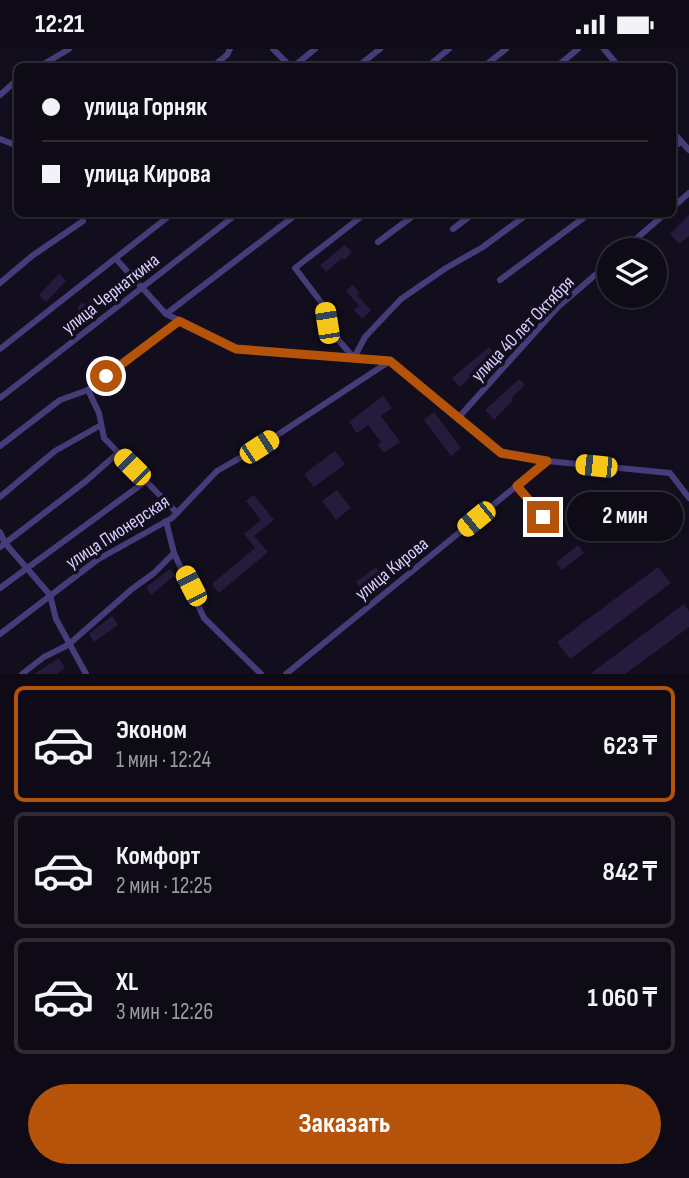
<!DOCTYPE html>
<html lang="ru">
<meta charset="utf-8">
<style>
body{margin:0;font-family:"Sofia Sans Condensed",sans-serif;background:#1c1823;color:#f1f3f6;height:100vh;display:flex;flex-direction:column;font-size:26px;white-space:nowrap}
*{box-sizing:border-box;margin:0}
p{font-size:23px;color:#9b9aa1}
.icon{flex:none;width:38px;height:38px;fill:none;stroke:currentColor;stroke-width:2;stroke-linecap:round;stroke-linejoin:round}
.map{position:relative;height:625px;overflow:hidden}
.panel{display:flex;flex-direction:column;background:#0e0a16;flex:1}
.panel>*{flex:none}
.guide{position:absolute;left:14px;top:14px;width:662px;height:154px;border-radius:10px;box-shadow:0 2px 5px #0004,0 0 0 2px #2e2b35;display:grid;align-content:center;height:154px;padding:0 28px;background:#0e0a16}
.controls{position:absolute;left:597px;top:189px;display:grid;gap:14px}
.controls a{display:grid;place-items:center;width:70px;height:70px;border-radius:50%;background:#0e0a16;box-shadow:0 2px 5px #0004,0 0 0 2px #2e2b35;font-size:35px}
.end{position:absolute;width:32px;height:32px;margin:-16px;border:9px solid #b45309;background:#fff;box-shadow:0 0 0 4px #fff}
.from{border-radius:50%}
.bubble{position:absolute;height:49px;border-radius:24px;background:#0e0a16;box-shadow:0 2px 5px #0004,0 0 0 2px #2e2b35;font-size:23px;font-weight:700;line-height:49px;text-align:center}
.car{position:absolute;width:21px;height:42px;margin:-21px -10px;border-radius:9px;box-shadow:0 0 5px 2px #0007;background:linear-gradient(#f5c518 24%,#345 0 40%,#f5c518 0 76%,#345 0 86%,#f5c518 0)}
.guide b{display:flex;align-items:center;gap:24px;height:66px;font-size:26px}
.guide b+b{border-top:2px solid #2e2b35}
.guide i{width:18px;height:18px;background:#f1f3f6}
ul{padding:12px 0 0;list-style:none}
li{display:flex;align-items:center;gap:21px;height:116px;margin:0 14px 10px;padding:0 14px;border:4px solid #2e2b35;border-radius:10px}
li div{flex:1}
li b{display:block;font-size:26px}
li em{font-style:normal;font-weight:700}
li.selected{border-color:#b45309}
li>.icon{width:63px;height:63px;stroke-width:1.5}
.action{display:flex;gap:14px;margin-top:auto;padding:14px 28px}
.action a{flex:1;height:80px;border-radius:42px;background:#b45309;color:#fff;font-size:28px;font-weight:700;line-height:80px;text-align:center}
.status{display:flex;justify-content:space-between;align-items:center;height:49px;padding:0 35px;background:#0e0a16;direction:ltr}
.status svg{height:19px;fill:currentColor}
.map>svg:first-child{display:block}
.building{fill:#261b3d}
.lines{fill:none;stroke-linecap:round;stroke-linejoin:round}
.minor{stroke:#453c79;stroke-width:6}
.route{stroke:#b45309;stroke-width:9}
.labels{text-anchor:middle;stroke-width:7;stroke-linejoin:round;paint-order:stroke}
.street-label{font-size:19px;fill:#d8cefb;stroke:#120e1e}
</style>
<div class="status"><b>12:21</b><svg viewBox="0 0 49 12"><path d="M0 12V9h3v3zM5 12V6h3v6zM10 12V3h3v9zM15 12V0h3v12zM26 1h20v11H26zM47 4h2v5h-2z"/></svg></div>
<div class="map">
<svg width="689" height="625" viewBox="0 0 689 625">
<rect width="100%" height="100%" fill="#120e1e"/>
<g class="building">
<polygon points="689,166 689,187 679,195 670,185"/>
<polygon points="345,196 352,203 344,211 342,209 326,223 320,216"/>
<polygon points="59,225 66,232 46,253 39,246"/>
<polygon points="353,236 360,244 357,246 371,261 362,270 354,261 359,257 346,242"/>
<polygon points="99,243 106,251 99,258 96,255 84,266 77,259 82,253 85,256"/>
<polygon points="489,298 495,305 460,338 452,329"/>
<polygon points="519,330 525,336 511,349 513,351 494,371 485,361"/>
<polygon points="383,347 392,359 381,367 400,393 384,404 377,396 381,393 368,376 357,384 349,373"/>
<polygon points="434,363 461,399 451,407 424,371"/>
<polygon points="335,402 345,415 314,438 304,425"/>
<polygon points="337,441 351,459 336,471 322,452"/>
<polygon points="254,446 274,471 254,487 268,503 219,544 212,535 255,499 244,485 261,471 246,452"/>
<polygon points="578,496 584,504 562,521 556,514"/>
<polygon points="376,518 382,526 362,541 356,533"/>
<polygon points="658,518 671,534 570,610 557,593"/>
<polygon points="170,520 175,526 151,546 146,538"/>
<polygon points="684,555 689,562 689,578 625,625 590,625"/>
<polygon points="112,567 118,576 94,593 89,585"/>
<polygon points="59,609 65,619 56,625 34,625"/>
</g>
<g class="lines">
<g class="minor">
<polyline points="273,0 291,18"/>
<polyline points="604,0 619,18"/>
<polyline points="39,18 69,0"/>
<polyline points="212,18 227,6 230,0"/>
<polyline points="293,18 315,0"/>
<polyline points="357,18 380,0"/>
<polyline points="427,18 449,0"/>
<polyline points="483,18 506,0"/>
<polyline points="556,18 578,0"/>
<polyline points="0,46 18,30"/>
<polyline points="672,82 689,101"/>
<polyline points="0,90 18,97"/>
<polyline points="672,99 681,93"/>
<polyline points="672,159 689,144"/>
<polyline points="366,164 295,219 324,257 327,274 335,287 354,309 365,288 401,250 446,219 483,198 529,164"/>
<polyline points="453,180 474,164"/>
<polyline points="378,193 417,164"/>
<polyline points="623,201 666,164"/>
<polyline points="116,210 166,265 236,300 390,312 501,404 547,412 670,424 689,449"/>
<polyline points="500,231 590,164"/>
<polyline points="0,234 32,207 83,172"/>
<polyline points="166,265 298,164"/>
<polyline points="0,300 173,164"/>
<polyline points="88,341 99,364 104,389 177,464"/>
<polyline points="0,349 238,164"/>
<polyline points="459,368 558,258 609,214"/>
<polyline points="0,397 60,351 88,341 179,272"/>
<polyline points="517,437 543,468"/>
<polyline points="0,448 55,402 101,376"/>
<polyline points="166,472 174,504 204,569 261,625"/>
<polyline points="0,483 5,494 50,546 56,570 86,625"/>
<polyline points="0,498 86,432 118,404"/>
<polyline points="0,539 146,432"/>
<polyline points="0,585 97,511 172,469 217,422 259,398 390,312"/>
<polyline points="22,625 44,608 68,596 132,540 154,524 174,504"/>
<polyline points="286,625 547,412"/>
</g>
</g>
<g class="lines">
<polyline class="route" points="106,327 179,272 236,300 390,312 501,404 547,412 517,437 543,468"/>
</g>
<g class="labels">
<g class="street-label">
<text transform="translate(110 244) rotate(-38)" y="7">улица Чернаткина</text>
<text transform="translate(522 279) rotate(-46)" y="7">улица 40 лет Октября</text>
<text transform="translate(117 482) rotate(-33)" y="7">улица Пионерская</text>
<text transform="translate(391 519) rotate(-39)" y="7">улица Кирова</text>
</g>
</g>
</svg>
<div class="controls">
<a><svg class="icon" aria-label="layers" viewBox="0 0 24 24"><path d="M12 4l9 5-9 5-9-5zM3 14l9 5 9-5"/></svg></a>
</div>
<i class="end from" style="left:106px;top:327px"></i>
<i class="end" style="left:543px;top:468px"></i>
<div class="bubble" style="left:567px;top:443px;width:116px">2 мин</div>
<i class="car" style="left:327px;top:274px;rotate:351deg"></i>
<i class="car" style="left:259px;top:398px;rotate:57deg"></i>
<i class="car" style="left:596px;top:417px;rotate:276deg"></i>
<i class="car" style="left:132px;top:418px;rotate:315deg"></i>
<i class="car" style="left:476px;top:470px;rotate:231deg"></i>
<i class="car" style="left:191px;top:537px;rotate:333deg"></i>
<div class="guide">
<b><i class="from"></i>улица Горняк</b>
<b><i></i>улица Кирова</b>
</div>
</div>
<section class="panel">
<ul>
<li class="selected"><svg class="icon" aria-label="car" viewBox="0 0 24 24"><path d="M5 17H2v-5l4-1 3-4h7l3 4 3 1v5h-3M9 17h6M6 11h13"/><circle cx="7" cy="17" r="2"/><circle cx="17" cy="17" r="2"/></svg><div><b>Эконом</b><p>1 мин · 12:24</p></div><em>623 ₸</em></li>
<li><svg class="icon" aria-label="car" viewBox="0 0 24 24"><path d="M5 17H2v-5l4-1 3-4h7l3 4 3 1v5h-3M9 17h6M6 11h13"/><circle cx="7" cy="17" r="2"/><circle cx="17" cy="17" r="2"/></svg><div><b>Комфорт</b><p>2 мин · 12:25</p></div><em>842 ₸</em></li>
<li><svg class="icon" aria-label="car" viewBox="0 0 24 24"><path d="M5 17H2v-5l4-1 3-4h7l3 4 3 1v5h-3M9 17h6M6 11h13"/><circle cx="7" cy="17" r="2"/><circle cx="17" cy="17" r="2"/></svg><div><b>XL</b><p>3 мин · 12:26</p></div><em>1 060 ₸</em></li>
</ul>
<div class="action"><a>Заказать</a></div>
</section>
